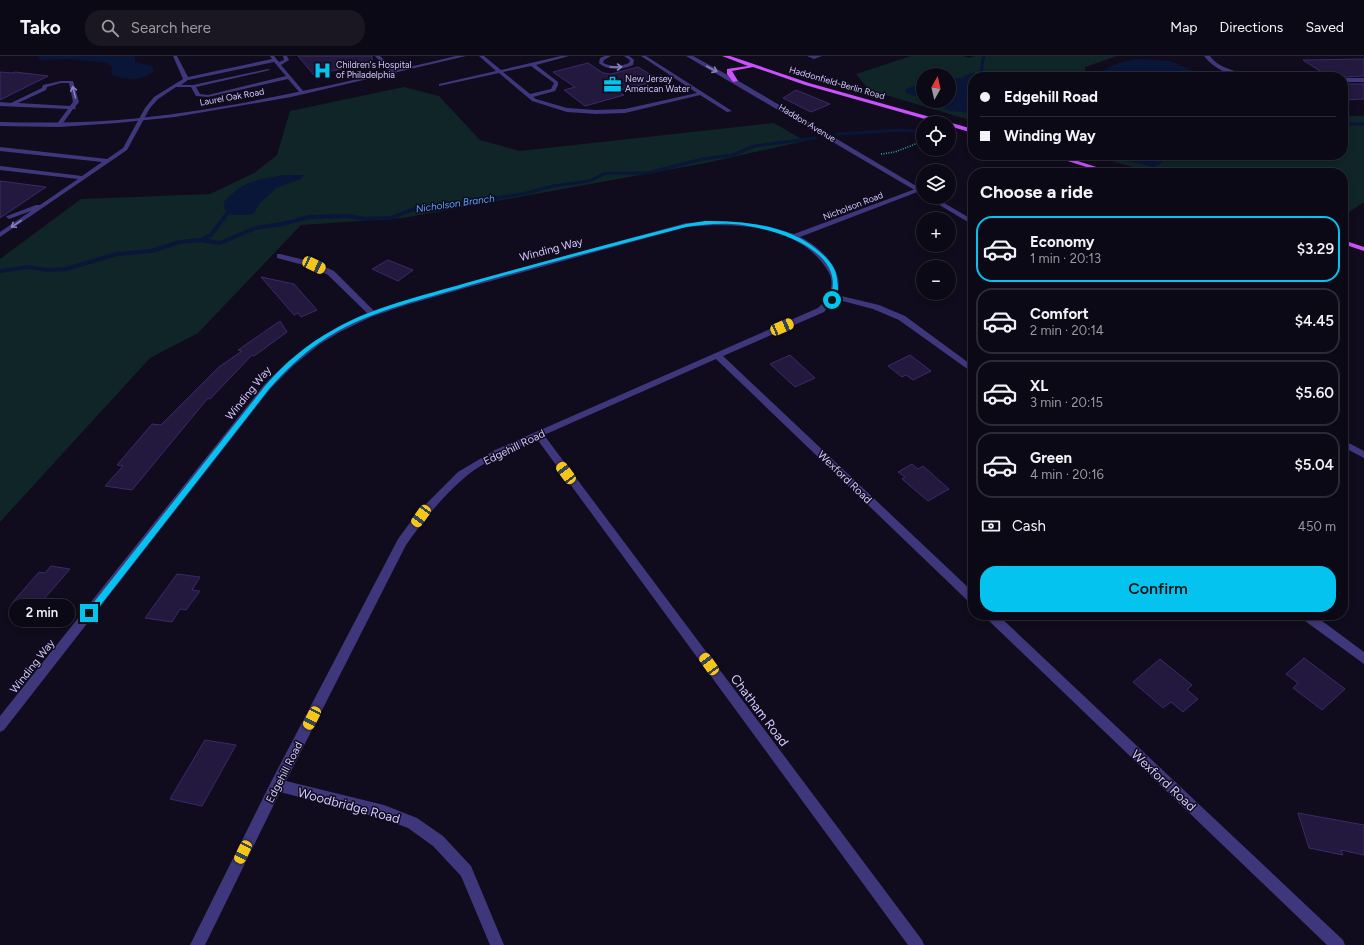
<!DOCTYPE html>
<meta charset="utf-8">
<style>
body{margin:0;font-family:Figtree,sans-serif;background:#1a1723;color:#f1f3f6;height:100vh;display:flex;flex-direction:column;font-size:15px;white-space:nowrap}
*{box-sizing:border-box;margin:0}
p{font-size:13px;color:#9a9aa1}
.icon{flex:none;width:22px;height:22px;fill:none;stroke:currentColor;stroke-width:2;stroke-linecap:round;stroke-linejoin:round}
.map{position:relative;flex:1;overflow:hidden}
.panel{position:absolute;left:968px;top:112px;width:380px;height:452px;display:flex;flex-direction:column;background:#0c0916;border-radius:16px;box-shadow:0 2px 6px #0003,0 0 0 1px #2c2a35}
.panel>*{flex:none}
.hud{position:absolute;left:968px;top:16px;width:380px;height:88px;border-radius:16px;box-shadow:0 2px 6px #0003,0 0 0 1px #2c2a35;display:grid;align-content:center;height:88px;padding:0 12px;background:#0c0916}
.needle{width:26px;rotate:8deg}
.controls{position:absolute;left:916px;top:12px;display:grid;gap:8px}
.controls a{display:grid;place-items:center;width:40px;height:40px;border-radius:50%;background:#0c0916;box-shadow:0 2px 6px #0003,0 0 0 1px #2c2a35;font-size:20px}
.end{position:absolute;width:18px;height:18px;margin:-9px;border:5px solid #04c4ef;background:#111;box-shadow:0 0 0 2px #111}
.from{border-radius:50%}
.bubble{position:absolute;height:28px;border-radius:14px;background:#0c0916;box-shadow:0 2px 6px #0003,0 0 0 1px #2c2a35;font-size:13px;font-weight:600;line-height:28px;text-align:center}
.car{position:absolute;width:12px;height:24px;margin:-12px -6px;border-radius:5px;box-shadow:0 0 3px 1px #0007;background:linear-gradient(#f5c518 24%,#345 0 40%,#f5c518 0 76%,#345 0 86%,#f5c518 0)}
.hud b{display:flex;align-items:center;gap:14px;height:38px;font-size:15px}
.hud b+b{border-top:1px solid #2c2a35}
.hud i{width:10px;height:10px;background:#f1f3f6}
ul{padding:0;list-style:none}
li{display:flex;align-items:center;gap:12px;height:66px;margin:0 8px 6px;padding:0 4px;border:2px solid #2c2a35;border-radius:16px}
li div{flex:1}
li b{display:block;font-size:15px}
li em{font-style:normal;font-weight:600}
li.active{border-color:#04c4ef}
li>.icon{width:36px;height:36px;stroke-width:1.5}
h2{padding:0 12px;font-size:18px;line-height:48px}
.pay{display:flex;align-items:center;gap:10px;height:44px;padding:0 12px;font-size:15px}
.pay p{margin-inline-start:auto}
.button{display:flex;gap:8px;margin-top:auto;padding:8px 12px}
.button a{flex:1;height:46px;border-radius:16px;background:#04c4ef;color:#111;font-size:16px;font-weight:600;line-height:46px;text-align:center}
header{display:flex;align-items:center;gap:24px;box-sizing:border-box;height:56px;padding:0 20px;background:#0c0916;border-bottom:1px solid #2c2a35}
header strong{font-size:19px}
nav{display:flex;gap:22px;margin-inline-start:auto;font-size:14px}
.search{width:280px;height:36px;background:#1a1723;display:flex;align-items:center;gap:10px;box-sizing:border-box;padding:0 14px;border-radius:16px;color:#9a9aa1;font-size:15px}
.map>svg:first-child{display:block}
.green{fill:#0f2527;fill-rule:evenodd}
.water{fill:#091638}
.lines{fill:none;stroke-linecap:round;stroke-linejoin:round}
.stream-far1{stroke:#091638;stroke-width:3}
.stream{stroke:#091638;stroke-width:4}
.building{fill:#23183d;stroke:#3c2a69}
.path{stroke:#2ea9ac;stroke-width:1.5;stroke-dasharray:1 1.5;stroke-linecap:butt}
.service{fill:#3f377b;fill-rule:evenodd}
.minor{fill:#3f377b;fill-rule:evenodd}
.tertiary{fill:#3f377b;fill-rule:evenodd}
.primary{fill:#ca51fc;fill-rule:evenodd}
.oneway{stroke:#8980bc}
.route{fill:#04c4ef}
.labels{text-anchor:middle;stroke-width:3;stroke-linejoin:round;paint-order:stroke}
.far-poi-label{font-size:9px;fill:#d3c8fe;stroke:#100c1d;text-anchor:start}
.far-street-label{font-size:9px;fill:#d3c8fe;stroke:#100c1d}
.far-water-label{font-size:10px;font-style:italic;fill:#58a3fd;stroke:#100c1d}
.street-label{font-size:11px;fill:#d3c8fe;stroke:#100c1d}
.near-street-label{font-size:13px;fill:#d3c8fe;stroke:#100c1d}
</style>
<header>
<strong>Tako</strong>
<div class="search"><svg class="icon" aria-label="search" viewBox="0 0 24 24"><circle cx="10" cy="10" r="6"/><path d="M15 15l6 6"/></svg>Search here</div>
<nav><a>Map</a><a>Directions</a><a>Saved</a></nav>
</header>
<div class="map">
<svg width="1364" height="889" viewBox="0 0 1364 889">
<rect width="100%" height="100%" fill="#100c1d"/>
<g class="green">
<path d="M911,0H963L970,2L974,0H1117L1085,11L1086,21H973V65L869,34L856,18ZM923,19H949V45H923Z"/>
<polygon points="404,31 439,40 480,84 520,95 774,67 805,85 706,107 403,162 301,169 198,277 150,302 0,466 0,203 81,143 210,138 254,117 277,99 290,55"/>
<polygon points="1343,60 1364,60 1364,146 1343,160 1343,117 1153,117 1091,99 1343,99"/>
</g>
<g class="water">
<path d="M40,0H135V6L152,10L154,15C143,25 125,25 111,18L112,11L108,7L70,3L41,4L38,2Z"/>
<path d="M1142,3L1170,5L1208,21H1102L1100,17C1111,9 1128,3 1142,3Z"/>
<polygon points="971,17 983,18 987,21 973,21 973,57 949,55 931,45 949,45 949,22 961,22"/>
<polygon points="923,27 923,42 908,38 905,36 906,33"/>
<polygon points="1102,99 1125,99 1138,103 1157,103 1163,106 1159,109 1150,110"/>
<path d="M285,119H304L301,123L276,132L259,148L254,157L249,159H232L224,153V146C242,125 260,123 285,119Z"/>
</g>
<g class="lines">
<g class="stream-far1">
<path d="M980,21C983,14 981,7 984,0"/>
<polyline points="1343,68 1364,68"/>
<polyline points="837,78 901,74 923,76"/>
<polyline points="1149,104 1154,103 1158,99"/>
<polyline points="1145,106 1164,117"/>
<polyline points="491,143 527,137 553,130 589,125 606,117 647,117 703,103 733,99 754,90 816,82"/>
</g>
<g class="stream">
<polyline points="202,184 220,187 255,172 282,168 309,161 348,160 365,163 391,162 414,153 497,142"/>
<polyline points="0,215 28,211 46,214 66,213 117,198 151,195 180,186 201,184 211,179 232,151"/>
</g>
</g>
<g class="building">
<polygon points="298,0 372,0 372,6 314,19"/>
<polygon points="1364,3 1364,20 1342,21 1329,21 1303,4"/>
<polygon points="588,7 603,17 611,18 638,11 659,24 618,35 624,39 585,50 564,34 575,31 553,16"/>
<polygon points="0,16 12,17 15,16 48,20 0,44"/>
<polygon points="1343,28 1364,28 1364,43 1343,44"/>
<polygon points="796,34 830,48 811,56 783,42"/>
<polygon points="0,125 46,131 0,162"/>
<polygon points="388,204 413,214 398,225 372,213"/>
<polygon points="261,221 294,228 317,254 301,261 298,257 294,259"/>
<polygon points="280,265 287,276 254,300 252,299 210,343 208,342 132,434 105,430 123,410 117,409 152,368 161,369 219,311 242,295 238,294"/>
<polygon points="790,299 815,322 795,331 770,308"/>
<polygon points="910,299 931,315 913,324 906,319 902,321 888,310"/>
<polygon points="912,408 918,413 923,410 949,433 928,445 902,423 905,421 898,416"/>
<polygon points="51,510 70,513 37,551 12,547 39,516 45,517"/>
<polygon points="177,518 200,521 192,534 200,535 186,554 180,553 172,566 145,562"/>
<polygon points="1304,602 1345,633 1322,654 1293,632 1298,627 1286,618"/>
<polygon points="1160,603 1192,629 1187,634 1198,643 1183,656 1171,646 1163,652 1133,626"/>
<polygon points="205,684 236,689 202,750 170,743"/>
<polygon points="1298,757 1364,769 1364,799 1341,794 1343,799 1309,792"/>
</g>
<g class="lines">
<polyline class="path" points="881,98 895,96 923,85"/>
<g class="service">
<path d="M173,0H177L188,21L272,3L270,0H274L279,6L284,4L283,0H287L289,4L281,9L304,36L300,37L288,23L208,41L196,40L191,31H176L158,43L150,52L127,94L0,181V176L31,155L9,163L6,161L7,160L36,149H40L78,123L0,114V110L82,120L102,106L0,95V91L107,103L123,92L145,52L154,41L183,23ZM274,6L286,20L208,39L200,38L196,31L270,14L268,13L193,29H181L188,24Z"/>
<polygon points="375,0 380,0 395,15 395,17 391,17"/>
<path d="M479,0H484L501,14L561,0H569L536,9L558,26V29L555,35L533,41L536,43L567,52L596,54L625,53L697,37L641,0H646L732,55L727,56L700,39L625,57L596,58L567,56L532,45L499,17L439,30V28L496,15ZM531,10L554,27L551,33L530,38L503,16Z"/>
<path d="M605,0H611L604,4L603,7C612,11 620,11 629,7L630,4L624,0H629L634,4L633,9C622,14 608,15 599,7L600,2Z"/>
<polygon points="807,0 822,0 814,3"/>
<path d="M61,25H73L79,46L75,51L76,53H73L61,70L56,69L68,53L0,50V46L11,47L42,32L43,29ZM61,27H69L73,46L70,50L18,47L46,34L47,31Z"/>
</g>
<g class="minor">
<path d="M1204,0H1210C1220,14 1236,13 1249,21C1232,21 1215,14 1204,0Z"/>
<rect x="1343" y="22" width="21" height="4"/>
<path d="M918,132L920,133V135L800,181C819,190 846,214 837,239L879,249L905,260L973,310V317L899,264L873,253L835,243L824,256L723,300L973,536V548L969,546L716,303L544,379L922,884L924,889H908L537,383C513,393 484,405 464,422C442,441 423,465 406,489L286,725L384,749L417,762L443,780L471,810L504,889H490L461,820L433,790L408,772L384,763L280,736L205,889H190L272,724L398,483L417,457L458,416L495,394L818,252C830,241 837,227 826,212C796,167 735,167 686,171L469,231L403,250L371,261L340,276L320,288L294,309L270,333L4,674L0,676V660L264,329C294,297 327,273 367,257L328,219L311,211L277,202V198H280L317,207L334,215L374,255L491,220L686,167L724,165L746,167L767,170L794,178Z"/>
<polygon points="984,559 998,559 1343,884 1345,889 1327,889 986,562"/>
<polygon points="1299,559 1314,559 1364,596 1364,608 1301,562"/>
</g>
<g class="tertiary">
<path d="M456,0H466L291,41L175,61L117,67L59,71L0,70V66C39,67 79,67 118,64C233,54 345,26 456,0Z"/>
<polygon points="686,0 693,0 737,24 923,134 923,139"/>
<polygon points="926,141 934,141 973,164 973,169"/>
<polygon points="1343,384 1364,395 1364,402 1343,391"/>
</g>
<g class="primary">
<polygon points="722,0 730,0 809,27 973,73 973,77 949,70 949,67 939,67 805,29 753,11 732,15 738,25 733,26 727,18 727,13 748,10"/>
<polygon points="1049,99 1059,99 1115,117 1105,117"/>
<polygon points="1343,184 1364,191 1364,195 1343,188"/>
</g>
</g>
<defs><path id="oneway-shaft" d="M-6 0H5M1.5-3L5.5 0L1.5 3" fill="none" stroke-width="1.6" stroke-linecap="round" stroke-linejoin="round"/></defs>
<g class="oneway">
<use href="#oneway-shaft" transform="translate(616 11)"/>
<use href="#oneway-shaft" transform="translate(712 13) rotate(28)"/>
<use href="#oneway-shaft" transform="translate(74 36) rotate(-104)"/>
<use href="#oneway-shaft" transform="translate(16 168) rotate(146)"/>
</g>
<path class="route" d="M705,165C745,165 791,169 821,197C829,204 836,212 837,223C838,231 840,241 832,245L829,244C852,193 767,170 732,168C716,167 701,169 686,171C613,190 540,209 467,230C424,243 378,253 338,275C310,291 291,308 269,333L92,560H87V555L265,330C286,306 307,288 335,273C375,250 422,240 466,227C539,207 612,187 686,168Z"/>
<defs>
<symbol id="hospital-bare" viewBox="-9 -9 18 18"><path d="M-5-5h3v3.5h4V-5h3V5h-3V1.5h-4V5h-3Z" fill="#04c4ef" stroke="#100c1d" stroke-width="2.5" paint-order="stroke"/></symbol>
<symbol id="office-bare" viewBox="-9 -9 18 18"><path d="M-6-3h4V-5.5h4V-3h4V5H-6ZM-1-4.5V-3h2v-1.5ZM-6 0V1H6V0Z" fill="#04c4ef" stroke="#100c1d" stroke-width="2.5" paint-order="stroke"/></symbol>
</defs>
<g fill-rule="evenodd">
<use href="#hospital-bare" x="310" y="2" width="25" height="25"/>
<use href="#office-bare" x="600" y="16" width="25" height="25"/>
</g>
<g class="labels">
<g class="far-poi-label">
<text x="336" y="12">Children's Hospital<tspan x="336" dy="10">of Philadelphia</tspan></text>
<text x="625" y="26">New Jersey<tspan x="625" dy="10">American Water</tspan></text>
</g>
<g class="far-street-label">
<text transform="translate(837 27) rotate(16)" y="3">Haddonfield-Berlin Road</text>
<text transform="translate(232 41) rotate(-10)" y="3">Laurel Oak Road</text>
<text transform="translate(807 67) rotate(31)" y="3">Haddon Avenue</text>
<text transform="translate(853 150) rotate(-21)" y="3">Nicholson Road</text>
</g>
<g class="far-water-label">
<text transform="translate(455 147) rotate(-8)" y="4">Nicholson Branch</text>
</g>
<g class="street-label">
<text transform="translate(551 193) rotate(-15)" y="4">Winding Way</text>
<text transform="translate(248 337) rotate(-51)" y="4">Winding Way</text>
<text transform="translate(514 391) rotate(-26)" y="4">Edgehill Road</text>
<text transform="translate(845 421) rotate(44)" y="4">Wexford Road</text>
<text transform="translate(32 610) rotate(-52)" y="4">Winding Way</text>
<text transform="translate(284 716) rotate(-63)" y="4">Edgehill Road</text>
</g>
<g class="near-street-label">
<text transform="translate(760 654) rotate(53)" y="5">Chatham Road</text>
<text transform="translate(1164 724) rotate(43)" y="5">Wexford Road</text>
<text transform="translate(349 749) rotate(15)" y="5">Woodbridge Road</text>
</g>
</g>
</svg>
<div class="controls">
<a><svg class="needle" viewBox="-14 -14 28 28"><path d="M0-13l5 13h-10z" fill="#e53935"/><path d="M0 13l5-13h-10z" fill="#9a9aa1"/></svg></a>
<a><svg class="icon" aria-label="locate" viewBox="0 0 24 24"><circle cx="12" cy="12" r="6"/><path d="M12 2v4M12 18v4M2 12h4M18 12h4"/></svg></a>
<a><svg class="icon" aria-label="layers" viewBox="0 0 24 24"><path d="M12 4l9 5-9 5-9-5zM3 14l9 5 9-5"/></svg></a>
<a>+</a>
<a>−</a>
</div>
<i class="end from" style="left:832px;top:244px"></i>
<i class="end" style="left:89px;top:557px"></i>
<div class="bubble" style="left:9px;top:543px;width:66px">2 min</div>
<i class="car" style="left:314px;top:209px;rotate:115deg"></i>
<i class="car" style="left:782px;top:271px;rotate:67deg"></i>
<i class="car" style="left:566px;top:417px;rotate:323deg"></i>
<i class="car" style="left:421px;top:460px;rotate:216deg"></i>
<i class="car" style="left:709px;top:608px;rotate:324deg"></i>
<i class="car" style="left:312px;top:662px;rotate:207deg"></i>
<i class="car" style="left:243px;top:796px;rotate:206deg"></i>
<div class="hud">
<b><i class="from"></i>Edgehill Road</b>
<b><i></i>Winding Way</b>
</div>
<section class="panel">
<h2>Choose a ride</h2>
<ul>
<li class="active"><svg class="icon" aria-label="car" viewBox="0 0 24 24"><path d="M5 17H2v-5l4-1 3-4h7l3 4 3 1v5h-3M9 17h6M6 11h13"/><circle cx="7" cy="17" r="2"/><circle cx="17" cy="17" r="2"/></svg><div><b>Economy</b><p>1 min · 20:13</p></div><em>$3.29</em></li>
<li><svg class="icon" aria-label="car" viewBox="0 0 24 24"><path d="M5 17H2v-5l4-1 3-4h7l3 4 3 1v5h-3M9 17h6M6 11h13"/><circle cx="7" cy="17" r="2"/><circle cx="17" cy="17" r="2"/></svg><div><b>Comfort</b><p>2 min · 20:14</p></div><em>$4.45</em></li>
<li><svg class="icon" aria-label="car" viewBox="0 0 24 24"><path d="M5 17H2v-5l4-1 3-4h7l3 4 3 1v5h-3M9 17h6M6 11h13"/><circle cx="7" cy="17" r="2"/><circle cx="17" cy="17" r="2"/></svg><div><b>XL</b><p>3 min · 20:15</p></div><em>$5.60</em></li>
<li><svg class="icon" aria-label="car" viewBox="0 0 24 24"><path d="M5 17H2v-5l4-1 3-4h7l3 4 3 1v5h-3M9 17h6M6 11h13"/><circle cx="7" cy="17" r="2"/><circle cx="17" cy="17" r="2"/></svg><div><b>Green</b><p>4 min · 20:16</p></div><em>$5.04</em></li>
</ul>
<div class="pay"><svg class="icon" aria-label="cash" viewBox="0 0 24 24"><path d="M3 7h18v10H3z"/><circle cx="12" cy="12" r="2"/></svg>Cash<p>450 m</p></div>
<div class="button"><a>Confirm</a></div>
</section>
</div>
